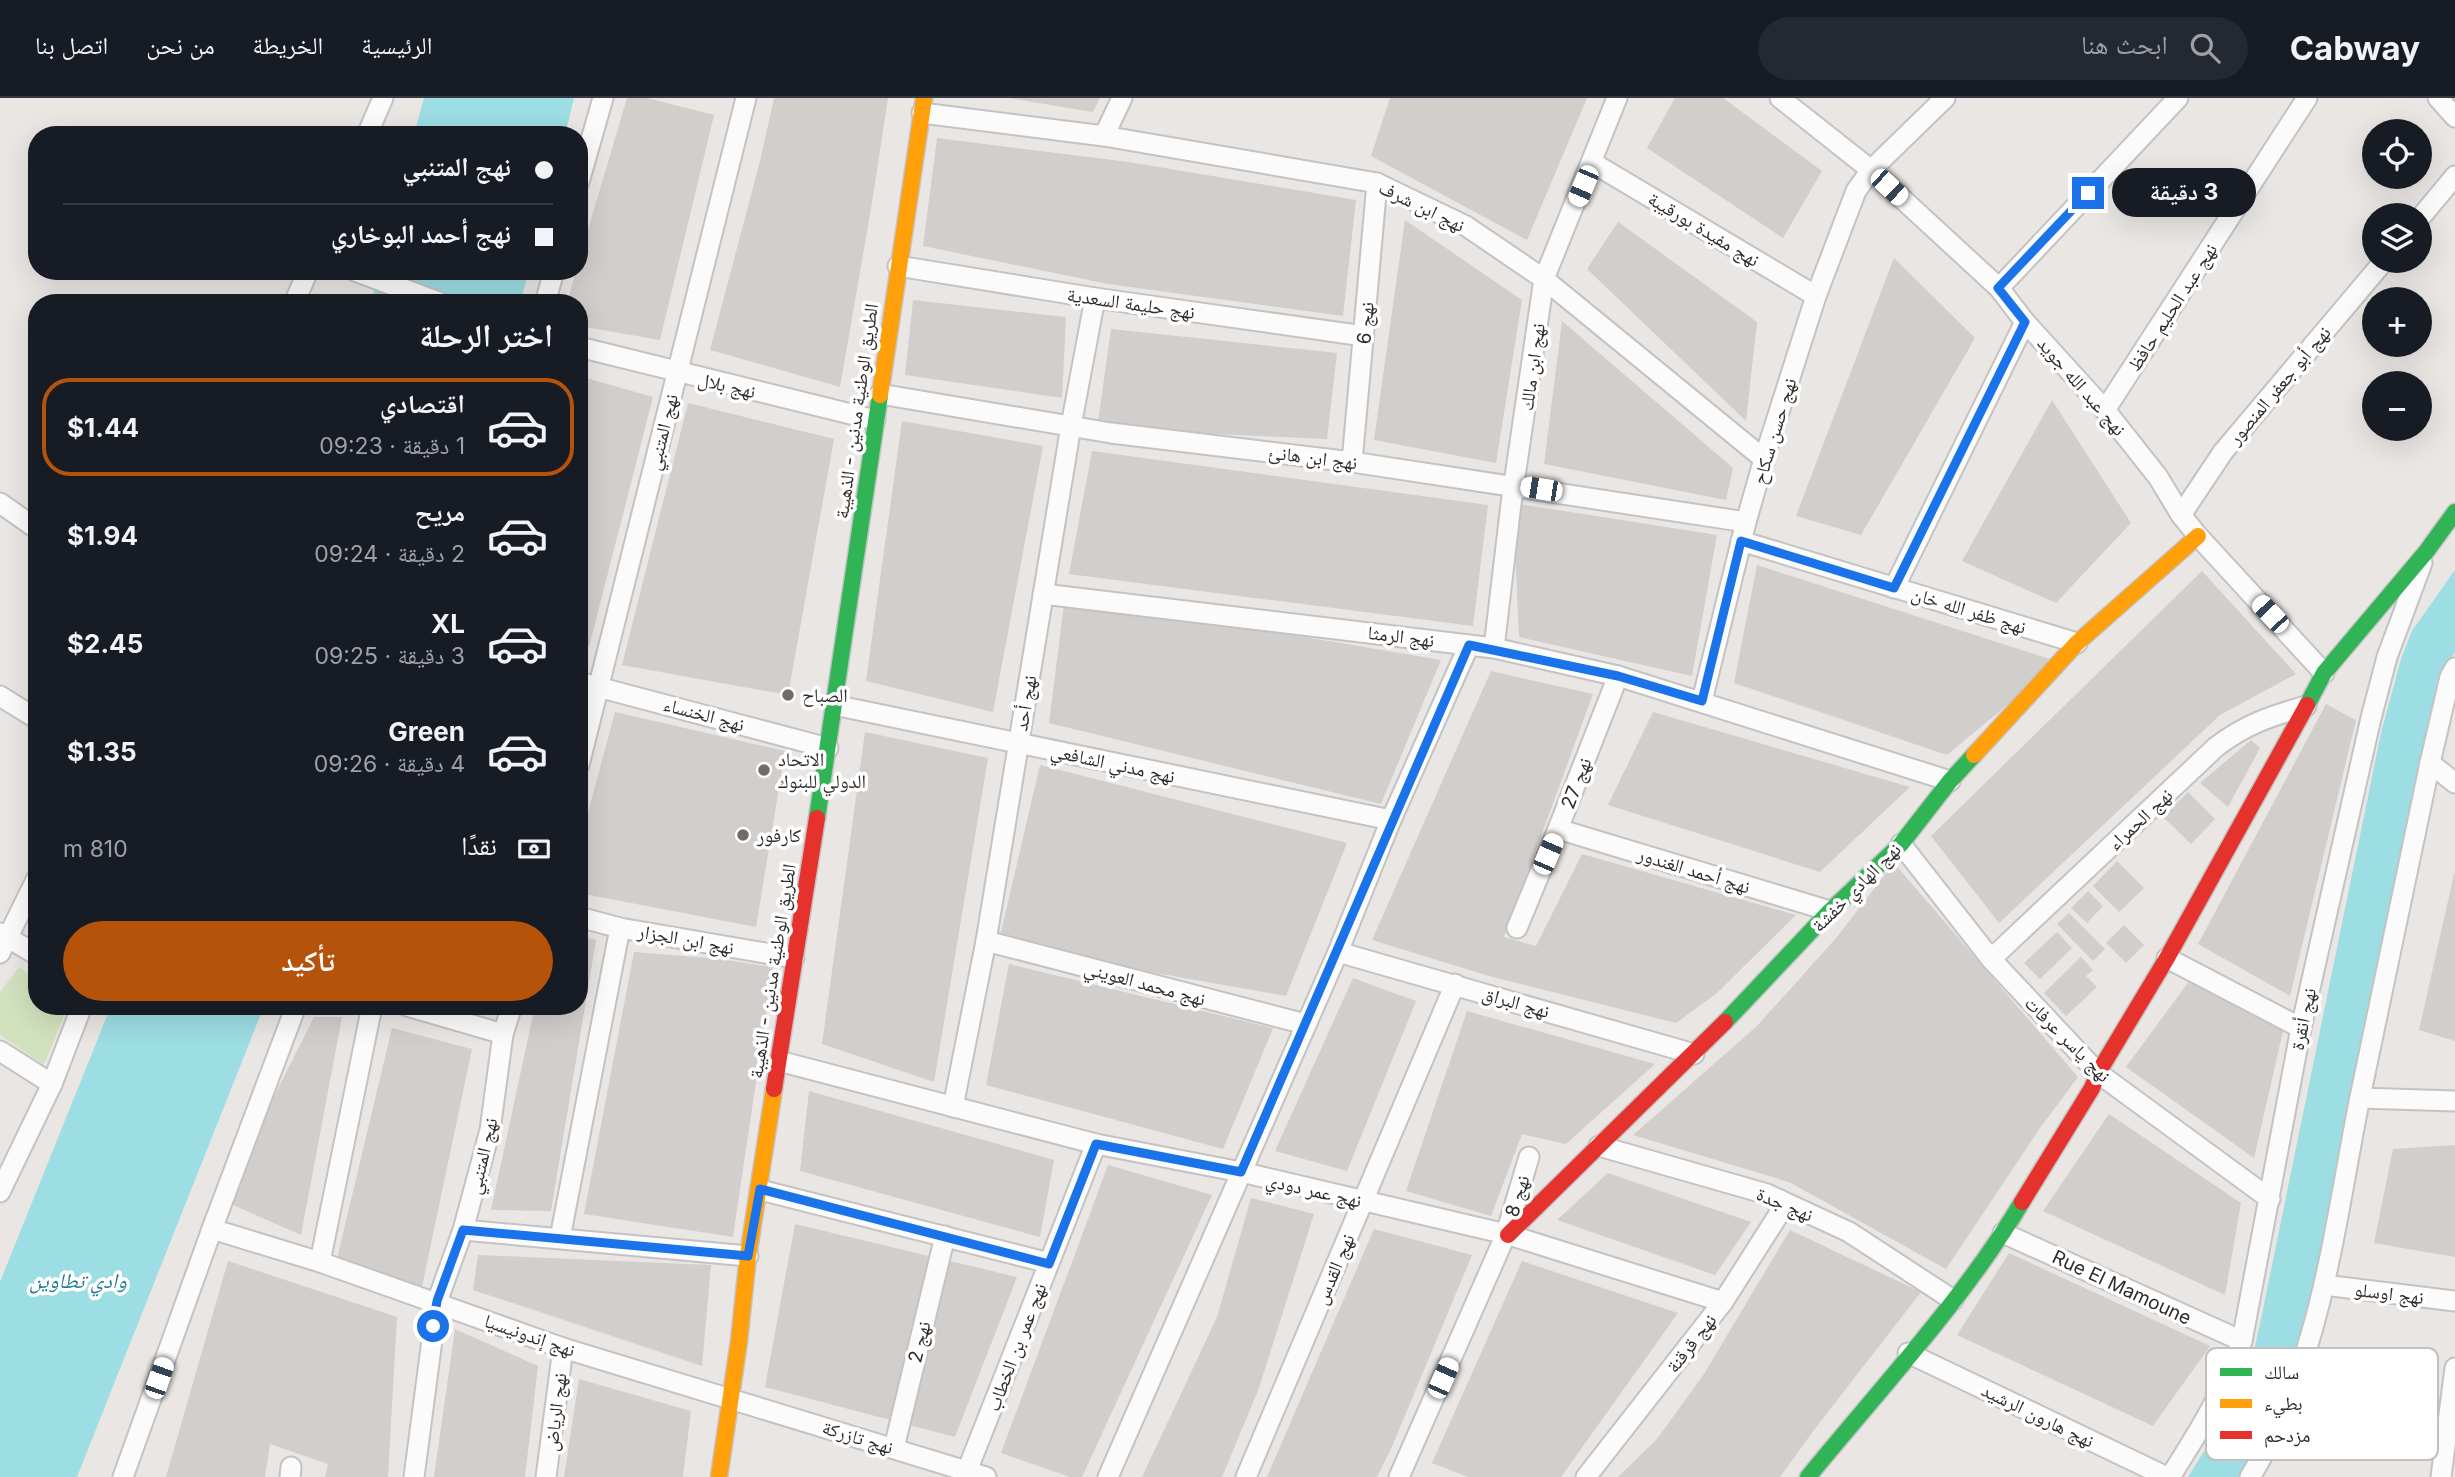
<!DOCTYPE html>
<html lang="ar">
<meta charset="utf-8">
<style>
body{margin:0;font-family:Inter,"Noto Naskh Arabic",sans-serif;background:#242831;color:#f1f3f6;direction:rtl;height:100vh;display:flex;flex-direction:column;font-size:26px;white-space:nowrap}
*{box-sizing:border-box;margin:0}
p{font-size:23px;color:#9ea1a6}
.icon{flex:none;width:38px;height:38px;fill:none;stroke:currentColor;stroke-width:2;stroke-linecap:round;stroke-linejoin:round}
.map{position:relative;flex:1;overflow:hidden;direction:ltr}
.details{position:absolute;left:28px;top:196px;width:560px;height:721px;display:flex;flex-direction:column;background:#171b24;border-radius:28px;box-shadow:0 7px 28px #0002;direction:rtl}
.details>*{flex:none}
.banner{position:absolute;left:28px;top:28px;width:560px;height:154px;border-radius:28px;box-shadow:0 7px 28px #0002;direction:rtl;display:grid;align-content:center;height:154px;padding:0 35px;background:#171b24}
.controls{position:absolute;left:2362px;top:21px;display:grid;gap:14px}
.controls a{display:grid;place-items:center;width:70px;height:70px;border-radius:50%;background:#171b24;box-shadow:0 7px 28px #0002;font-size:35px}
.end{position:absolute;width:32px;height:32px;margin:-16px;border:9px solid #1a73e8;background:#fff;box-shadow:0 0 0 4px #fff}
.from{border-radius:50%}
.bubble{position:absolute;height:49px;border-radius:24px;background:#171b24;box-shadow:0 7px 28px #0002;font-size:23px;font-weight:700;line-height:49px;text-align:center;direction:rtl}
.car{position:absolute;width:21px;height:42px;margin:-21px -10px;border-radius:9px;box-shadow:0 0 5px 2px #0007;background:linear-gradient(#fff 24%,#345 0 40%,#fff 0 76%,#345 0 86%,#fff 0)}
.banner b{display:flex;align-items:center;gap:24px;height:66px;font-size:26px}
.banner b+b{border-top:2px solid #363941}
.banner i{width:18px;height:18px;background:#f1f3f6}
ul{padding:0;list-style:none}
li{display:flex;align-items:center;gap:21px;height:98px;margin:0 14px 10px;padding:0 21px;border:4px solid transparent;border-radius:28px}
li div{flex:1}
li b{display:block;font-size:26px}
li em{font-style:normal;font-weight:700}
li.current{border-color:#b45309}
li>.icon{width:63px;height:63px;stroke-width:1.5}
h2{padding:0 35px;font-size:32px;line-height:84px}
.pay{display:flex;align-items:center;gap:18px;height:77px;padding:0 35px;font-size:26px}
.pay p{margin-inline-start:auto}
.action{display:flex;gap:14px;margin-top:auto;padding:14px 35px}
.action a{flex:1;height:80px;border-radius:42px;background:#b45309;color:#fff;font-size:28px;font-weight:700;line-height:80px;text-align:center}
header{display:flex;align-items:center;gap:42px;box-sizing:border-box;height:98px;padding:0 35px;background:#171b24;border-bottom:2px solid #363941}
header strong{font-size:33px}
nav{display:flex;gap:38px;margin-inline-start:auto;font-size:24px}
.search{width:490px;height:63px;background:#242831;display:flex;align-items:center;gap:18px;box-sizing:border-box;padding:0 24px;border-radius:38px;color:#9ea1a6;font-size:26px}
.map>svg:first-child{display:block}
.green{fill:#d2e2bf}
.water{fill:#9ddde4}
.building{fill:#d1cecc}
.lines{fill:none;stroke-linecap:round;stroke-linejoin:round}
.street-casing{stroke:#c4c3c3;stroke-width:23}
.fast-casing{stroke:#c4c3c3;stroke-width:19}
.slow-casing{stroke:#c4c3c3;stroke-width:19}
.jam-casing{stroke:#c4c3c3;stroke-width:19}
.street{stroke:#fcfbfb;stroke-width:19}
.fast{stroke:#30b455;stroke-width:16}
.slow{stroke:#ff9f0a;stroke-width:16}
.jam{stroke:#e5322d;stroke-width:16}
.route{stroke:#1a73e8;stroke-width:9}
.poi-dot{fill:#6e6d6c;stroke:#fff;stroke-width:2.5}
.labels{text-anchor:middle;stroke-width:7;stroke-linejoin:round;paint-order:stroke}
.street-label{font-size:19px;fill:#2c2c2c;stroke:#fff}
.poi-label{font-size:19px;fill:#2c2c2c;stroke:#fff;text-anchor:start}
.water-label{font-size:21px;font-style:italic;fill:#1a7c92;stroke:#fff}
.key{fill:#fff;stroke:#c0c0c0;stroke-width:2}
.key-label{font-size:19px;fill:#2c2c2c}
</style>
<header>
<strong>Cabway</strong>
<div class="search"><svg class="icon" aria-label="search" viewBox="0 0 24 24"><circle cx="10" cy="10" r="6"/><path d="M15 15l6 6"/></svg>ابحث هنا</div>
<nav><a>الرئيسية</a><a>الخريطة</a><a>من نحن</a><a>اتصل بنا</a></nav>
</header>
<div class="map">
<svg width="2455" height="1379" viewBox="0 0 2455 1379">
<rect width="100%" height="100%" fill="#e9e6e3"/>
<polygon class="green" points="19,869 37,882 37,908 68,908 44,967 0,937 0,894"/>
<g class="water">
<polygon points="424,0 574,0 565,37 414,37"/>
<polygon points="379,173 529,173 520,205 371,205"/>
<polygon points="2455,472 2455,554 2446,573 2303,1239 2291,1283 2241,1379 2188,1379 2228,1315 2247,1280 2259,1231 2381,635 2401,561 2412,533"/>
<polygon points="111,908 264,908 77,1379 0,1379 0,1184"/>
</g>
<g class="building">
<polygon points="627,0 647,0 714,17 660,242 579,228 579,205 567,205 576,173 579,173 579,162"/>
<polygon points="774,0 888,0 872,105 840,289 710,252 760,63"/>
<polygon points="1009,0 1100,0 1093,14"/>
<polygon points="1390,0 1587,0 1527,142 1371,58"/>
<polygon points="1675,0 1723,0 1822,73 1783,140 1647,50"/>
<polygon points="937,40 1129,64 1356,102 1343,218 1108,186 923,148"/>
<polygon points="1405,122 1522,202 1496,365 1374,342"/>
<polygon points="1618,124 1757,224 1746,323 1587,171"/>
<polygon points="1894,160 1975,240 1861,437 1796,418"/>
<polygon points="913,202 1066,219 1062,300 905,277"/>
<polygon points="1562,223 1733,370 1726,402 1544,366"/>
<polygon points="1111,231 1337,255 1327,341 1097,331"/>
<polygon points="579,278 653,299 589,549 579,547"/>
<polygon points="2052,302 2131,425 2056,505 1962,463"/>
<polygon points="688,305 834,341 788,597 622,567"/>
<polygon points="902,323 1043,348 993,614 866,583"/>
<polygon points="1092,353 1488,407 1473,528 1069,476"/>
<polygon points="1513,405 1717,437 1692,578 1519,539"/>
<polygon points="1757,467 2059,564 1947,657 1734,585"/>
<polygon points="2202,473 2296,576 2220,617 1999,825 1931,738"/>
<polygon points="1065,498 1441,562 1381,706 1049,625"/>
<polygon points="1491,573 1593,596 1504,839 1536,848 1582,756 1796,817 1717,895 1676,925 1489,878 1372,842"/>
<polygon points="2326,606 2356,622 2290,898 2198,846"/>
<polygon points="615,614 785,653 756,829 579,795 579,748"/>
<polygon points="1653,614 1910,689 1820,774 1608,707"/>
<polygon points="865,634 988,660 934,984 822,946"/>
<polygon points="2251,642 2260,650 2228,709 2200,685"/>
<polygon points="1040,667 1347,745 1286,898 998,847"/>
<polygon points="2188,694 2215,721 2191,746 2163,719"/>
<polygon points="2117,763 2144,790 2119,814 2093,788"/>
<polygon points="1894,765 2078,979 2040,1030 1946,1171 1789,1084 1633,1037 1757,928 1837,839"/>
<polygon points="2454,776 2455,776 2455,943 2419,932"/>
<polygon points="2088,793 2103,808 2087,825 2071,810"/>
<polygon points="2069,815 2105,851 2093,863 2057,826"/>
<polygon points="2124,827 2144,847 2126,865 2106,845"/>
<polygon points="2057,834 2072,850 2040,881 2024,865"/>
<polygon points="579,837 596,842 551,1113 491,1112 535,908 579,908"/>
<polygon points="634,854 720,861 773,869 733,1139 584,1116"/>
<polygon points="2081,859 2093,872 2086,878 2097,889 2066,918 2044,895"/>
<polygon points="1009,866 1273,930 1223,1051 986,987"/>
<polygon points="1353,880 1416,903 1347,1073 1275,1053"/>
<polygon points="2190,882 2283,933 2254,1060 2126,969"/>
<polygon points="432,908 476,908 471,927"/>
<polygon points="1467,913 1655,966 1566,1046 1522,1036 1491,1118 1406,1093"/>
<polygon points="314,919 342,919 301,1137 222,1102"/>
<polygon points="392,930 472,951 420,1198 335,1169"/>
<polygon points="809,993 1054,1062 1040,1139 800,1073"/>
<polygon points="2109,1016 2241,1105 2225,1197 2043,1113"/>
<polygon points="2455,1047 2455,1159 2374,1145 2393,1051"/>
<polygon points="1108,1067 1212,1097 1082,1379 1070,1379 1001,1355"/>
<polygon points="1608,1075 1751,1124 1715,1177 1557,1122"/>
<polygon points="1251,1100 1314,1116 1259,1290 1222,1379 1142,1379 1217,1219"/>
<polygon points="795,1126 1017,1179 955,1339 765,1289"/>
<polygon points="1374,1131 1472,1157 1391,1351 1377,1379 1267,1379"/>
<polygon points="1790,1132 1921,1194 1814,1332 1780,1379 1618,1379 1657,1341 1704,1276"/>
<polygon points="2009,1155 2210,1248 2153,1328 1957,1237"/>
<polygon points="478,1157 711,1167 702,1268 473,1192"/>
<polygon points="228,1163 397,1219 388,1379 325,1379 328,1366 270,1346 265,1379 166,1379"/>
<polygon points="1522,1163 1678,1215 1561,1379 1468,1379 1432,1365"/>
<polygon points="455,1231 538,1268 525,1379 434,1379"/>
<polygon points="579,1281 691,1313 683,1379 564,1379"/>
</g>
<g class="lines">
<defs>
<g id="street">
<polyline points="1780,0 1871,72 1999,190 2025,224 2105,312 2158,379 2181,417 2198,438 2324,575"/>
<polyline points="2438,0 2455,19"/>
<polyline points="922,15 1104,38 1377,85 1466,128 1544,181 1764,361"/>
<polyline points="367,37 383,0"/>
<polyline points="1104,38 1122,0"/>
<polyline points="1593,65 1816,198"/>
<polyline points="579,84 603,0"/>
<polyline points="2420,120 2455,78"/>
<polyline points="898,168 1095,200 1364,238"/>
<polyline points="355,173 441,205"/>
<polyline points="1999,190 2178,0"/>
<polyline points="294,205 308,173"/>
<polyline points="545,205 554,173"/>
<polyline points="579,249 875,322"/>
<polyline points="880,296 1111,335 1352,364 1746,424"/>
<polyline points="2105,312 2307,0"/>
<polyline points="1352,364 1377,85"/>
<polyline points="0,405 37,431"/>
<polyline points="2181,417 2223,354 2384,163"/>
<polyline points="1741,443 2077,545"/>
<polyline points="1894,490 2025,224"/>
<polyline points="1043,496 1494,550 1618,578 1950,683"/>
<polyline points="1494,550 1511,406 1544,181 1617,0"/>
<polyline points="579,584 828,650"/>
<polyline points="0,598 37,621"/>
<polyline points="1702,603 1746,424 1764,361 1816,198 1856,93 1871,72 1945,0"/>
<polyline points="834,607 1391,722"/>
<polyline points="2430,665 2455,685"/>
<polyline points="579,667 746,0"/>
<polyline points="1558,731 1830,813"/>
<polyline points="1901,746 1991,861 2098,975 2270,1101"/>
<polyline points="579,819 620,830 794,860"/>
<polyline points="1517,830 1558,731 1618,578"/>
<polyline points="0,835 37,857"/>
<polyline points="986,843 1305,926"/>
<polyline points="1338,854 1694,956"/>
<polyline points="0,855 37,780"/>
<polyline points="2167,860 2301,930"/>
<path d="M1991,861L2216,649C2246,626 2271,618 2306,608"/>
<polyline points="407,908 503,936"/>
<polyline points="0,953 52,986"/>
<polyline points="779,963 1096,1046 1241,1074 1506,1136 1723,1204"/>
<polyline points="2360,1000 2455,1003"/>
<polyline points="953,1009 986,843 1071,328 1095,200"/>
<polyline points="1599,1048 1767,1096 1849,1134 1953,1202"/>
<polyline points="760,1092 1049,1165"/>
<polyline points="0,1094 52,986 82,908"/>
<polyline points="212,1131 320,1164 563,1250 986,1379"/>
<polyline points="463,1132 748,1158"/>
<polyline points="2003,1135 2242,1243"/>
<polyline points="560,1140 620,830"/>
<polyline points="320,1164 372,908"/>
<polyline points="2324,1187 2455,1203"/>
<polyline points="1908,1255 2167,1379"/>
<polyline points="894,1350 945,1138"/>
<polyline points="967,1373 1096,1046"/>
<polyline points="123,1379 212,1131 296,908"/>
<polyline points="290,1379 291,1369"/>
<polyline points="414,1379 437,1204 463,1132 490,1032 503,936 512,908"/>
<polyline points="546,1379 563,1250"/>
<polyline points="1108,1379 1338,854 1391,722 1469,547"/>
<polyline points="1246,1379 1455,886"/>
<polyline points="1399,1379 1506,1136 1529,1059"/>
<polyline points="1586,1379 1723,1204 1779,1116 1780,1102"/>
<path d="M2170,1379C2198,1335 2224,1293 2242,1243L2301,930L2371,620L2387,559L2422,465"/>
<path d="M2250,1379C2320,1267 2334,1131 2359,1004C2382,891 2406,778 2430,665L2450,579L2455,570"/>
<polyline points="2441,1379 2455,1270"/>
</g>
<g id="fast">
<polyline points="2307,607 2324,575 2426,454 2455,414"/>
<polyline points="817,720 880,297"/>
<polyline points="1725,924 1830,813 1901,746 1950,683 1974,657"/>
<path d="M1808,1379C1880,1291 1964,1201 2022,1104"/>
</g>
<g id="slow">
<polyline points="880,297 924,0"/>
<polyline points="1974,657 2077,545 2198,438"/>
<polyline points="719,1379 739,1243 748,1158 774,991"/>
</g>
<g id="jam">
<polyline points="774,991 817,720"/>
<polyline points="2022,1104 2092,990 2098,975 2167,860 2307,607"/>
<polyline points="1508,1137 1725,924"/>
</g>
</defs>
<use href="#street" class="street-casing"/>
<use href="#fast" class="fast-casing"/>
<use href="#slow" class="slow-casing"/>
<use href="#jam" class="jam-casing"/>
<use href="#street" class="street"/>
<use href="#fast" class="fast"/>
<use href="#slow" class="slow"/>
<use href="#jam" class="jam"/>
</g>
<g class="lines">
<polyline class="route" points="433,1228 437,1203 463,1132 748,1158 760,1091 1049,1166 1096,1046 1241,1074 1469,547 1618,578 1702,603 1741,443 1894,490 2025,224 1998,190 2088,95"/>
</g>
<g class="poi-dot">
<circle cx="788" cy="597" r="7"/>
<circle cx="764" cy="672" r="7"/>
<circle cx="743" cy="737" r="7"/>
</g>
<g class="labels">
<g class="street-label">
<text transform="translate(1422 108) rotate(26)" y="7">نهج ابن شرف</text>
<text transform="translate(1704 131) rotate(31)" y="7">نهج مفيدة بورقيبة</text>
<text transform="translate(1131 205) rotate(8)" y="7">نهج حليمة السعدية</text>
<text transform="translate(2172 209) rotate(-57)" y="7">نهج عبد الحليم حافظ</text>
<text transform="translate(1365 225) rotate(-85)" y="7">نهج 6</text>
<text transform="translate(1532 269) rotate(-82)" y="7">نهج ابن مالك</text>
<text transform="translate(727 287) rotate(13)" y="7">نهج بلال</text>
<text transform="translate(2279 287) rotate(-50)" y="7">نهج أبو جعفر المنصور</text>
<text transform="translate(2082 288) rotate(49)" y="7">نهج عبد الله جويد</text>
<text transform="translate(856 313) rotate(-82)" y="7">الطريق الوطنية مدنين - الذهيبة</text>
<text transform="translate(1774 333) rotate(-73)" y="7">نهج حسن سكاح</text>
<text transform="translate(662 334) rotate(-76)" y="7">نهج المتنبي</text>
<text transform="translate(1313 359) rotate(7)" y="7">نهج ابن هانئ</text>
<text transform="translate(1969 512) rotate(17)" y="7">نهج ظفر الله خان</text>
<text transform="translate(1401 538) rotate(7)" y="7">نهج الرمثا</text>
<text transform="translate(1025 605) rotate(-80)" y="7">نهج أحد</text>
<text transform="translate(704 616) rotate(15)" y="7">نهج الخنساء</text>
<text transform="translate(1113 665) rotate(12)" y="7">نهج مدني الشافعي</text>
<text transform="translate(1576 685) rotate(-69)" y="7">نهج 27</text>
<text transform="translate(2140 721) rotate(-43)" y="7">نهج الحمراء</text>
<text transform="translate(1694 772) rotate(17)" y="7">نهج أحمد الغندور</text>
<text transform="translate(1856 789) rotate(-45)" y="7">نهج الهادي خفشة</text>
<text transform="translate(686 841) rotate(10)" y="7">نهج ابن الجزار</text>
<text transform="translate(772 873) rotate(-81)" y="7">الطريق الوطنية مدنين - الذهيبة</text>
<text transform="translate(1145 885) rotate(15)" y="7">نهج محمد العويني</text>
<text transform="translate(1516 904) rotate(16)" y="7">نهج البراق</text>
<text transform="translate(2303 921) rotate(-78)" y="7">نهج أنقرة</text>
<text transform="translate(2068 941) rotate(45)" y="7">نهج ياسر عرفات</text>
<text transform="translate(482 1058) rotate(-77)" y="7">نهج المتنبي</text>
<text transform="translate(1314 1092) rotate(13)" y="7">نهج عمر دودي</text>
<text transform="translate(1517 1098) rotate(-73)" y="7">نهج 8</text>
<text transform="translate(1785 1106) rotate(23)" y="7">نهج جدة</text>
<text transform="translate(1334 1171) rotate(-67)" y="7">نهج القدس</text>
<text transform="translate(2122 1189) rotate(25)" y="7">Rue El Mamoune</text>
<text transform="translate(2389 1195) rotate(7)" y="7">نهج اوسلو</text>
<text transform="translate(530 1237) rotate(19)" y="7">نهج إندونيسيا</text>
<text transform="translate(919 1244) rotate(-76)" y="7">نهج 2</text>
<text transform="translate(1691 1245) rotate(-52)" y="7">نهج قرقنة</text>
<text transform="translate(1016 1249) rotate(-69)" y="7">نهج عمر بن الخطاب</text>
<text transform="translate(555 1314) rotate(-83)" y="7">نهج الرياض</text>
<text transform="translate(2038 1317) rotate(26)" y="7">نهج هارون الرشيد</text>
<text transform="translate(858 1339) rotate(17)" y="7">نهج تازركة</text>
</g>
<g class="poi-label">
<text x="802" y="604">الصباح</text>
<text x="778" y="668">الاتحاد<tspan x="778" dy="22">الدولي للبنوك</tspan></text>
<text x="757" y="744">كارفور</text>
</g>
<g class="water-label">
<text x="78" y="1190">وادي تطاوين</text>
</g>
</g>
<rect x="2206" y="1250" width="232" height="112" rx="10" class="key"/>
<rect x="2220" y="1270" width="32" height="8" fill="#30b455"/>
<rect x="2220" y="1301" width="32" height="9" fill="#ff9f0a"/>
<rect x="2220" y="1333" width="32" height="8" fill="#e5322d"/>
<g class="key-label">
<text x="2264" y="1281">سالك</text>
<text x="2264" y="1312">بطيء</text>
<text x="2264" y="1344">مزدحم</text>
</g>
</svg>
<div class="controls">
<a><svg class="icon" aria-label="locate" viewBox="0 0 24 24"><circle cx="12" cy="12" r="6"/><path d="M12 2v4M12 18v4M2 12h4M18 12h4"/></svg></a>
<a><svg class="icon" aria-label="layers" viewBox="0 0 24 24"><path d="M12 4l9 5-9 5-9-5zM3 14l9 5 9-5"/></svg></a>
<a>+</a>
<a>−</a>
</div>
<i class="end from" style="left:433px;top:1228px"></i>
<i class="end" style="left:2088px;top:95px"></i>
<div class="bubble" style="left:2112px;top:70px;width:144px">3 دقيقة</div>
<i class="car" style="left:1583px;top:88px;rotate:203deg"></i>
<i class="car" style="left:1889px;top:89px;rotate:133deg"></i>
<i class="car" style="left:1541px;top:391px;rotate:279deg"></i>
<i class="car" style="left:2270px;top:516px;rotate:317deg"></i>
<i class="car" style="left:1548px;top:756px;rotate:23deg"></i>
<i class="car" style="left:159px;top:1280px;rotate:19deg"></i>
<i class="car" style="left:1443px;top:1280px;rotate:24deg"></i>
<div class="banner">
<b><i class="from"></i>نهج المتنبي</b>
<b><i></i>نهج أحمد البوخاري</b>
</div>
<section class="details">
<h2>اختر الرحلة</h2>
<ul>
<li class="current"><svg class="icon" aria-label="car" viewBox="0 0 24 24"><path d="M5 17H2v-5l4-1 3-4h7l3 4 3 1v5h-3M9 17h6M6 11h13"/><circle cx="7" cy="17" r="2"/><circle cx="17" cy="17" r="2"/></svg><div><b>اقتصادي</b><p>1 دقيقة · 09:23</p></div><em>$1.44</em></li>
<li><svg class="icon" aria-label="car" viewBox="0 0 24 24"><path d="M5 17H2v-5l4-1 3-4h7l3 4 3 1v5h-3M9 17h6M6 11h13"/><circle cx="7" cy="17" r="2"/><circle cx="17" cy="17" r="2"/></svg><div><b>مريح</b><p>2 دقيقة · 09:24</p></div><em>$1.94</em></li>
<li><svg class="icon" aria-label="car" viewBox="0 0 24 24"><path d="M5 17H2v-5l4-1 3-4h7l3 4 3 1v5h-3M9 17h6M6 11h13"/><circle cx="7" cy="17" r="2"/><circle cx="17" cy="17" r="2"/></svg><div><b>XL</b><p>3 دقيقة · 09:25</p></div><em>$2.45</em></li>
<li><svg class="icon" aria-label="car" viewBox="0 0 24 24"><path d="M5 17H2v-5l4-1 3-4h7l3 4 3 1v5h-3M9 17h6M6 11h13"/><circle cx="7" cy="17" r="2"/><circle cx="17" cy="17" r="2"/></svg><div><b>Green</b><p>4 دقيقة · 09:26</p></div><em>$1.35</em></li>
</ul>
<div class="pay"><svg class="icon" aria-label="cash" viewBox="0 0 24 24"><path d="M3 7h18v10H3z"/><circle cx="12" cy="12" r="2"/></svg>نقدًا<p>810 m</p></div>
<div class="action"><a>تأكيد</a></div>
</section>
</div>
